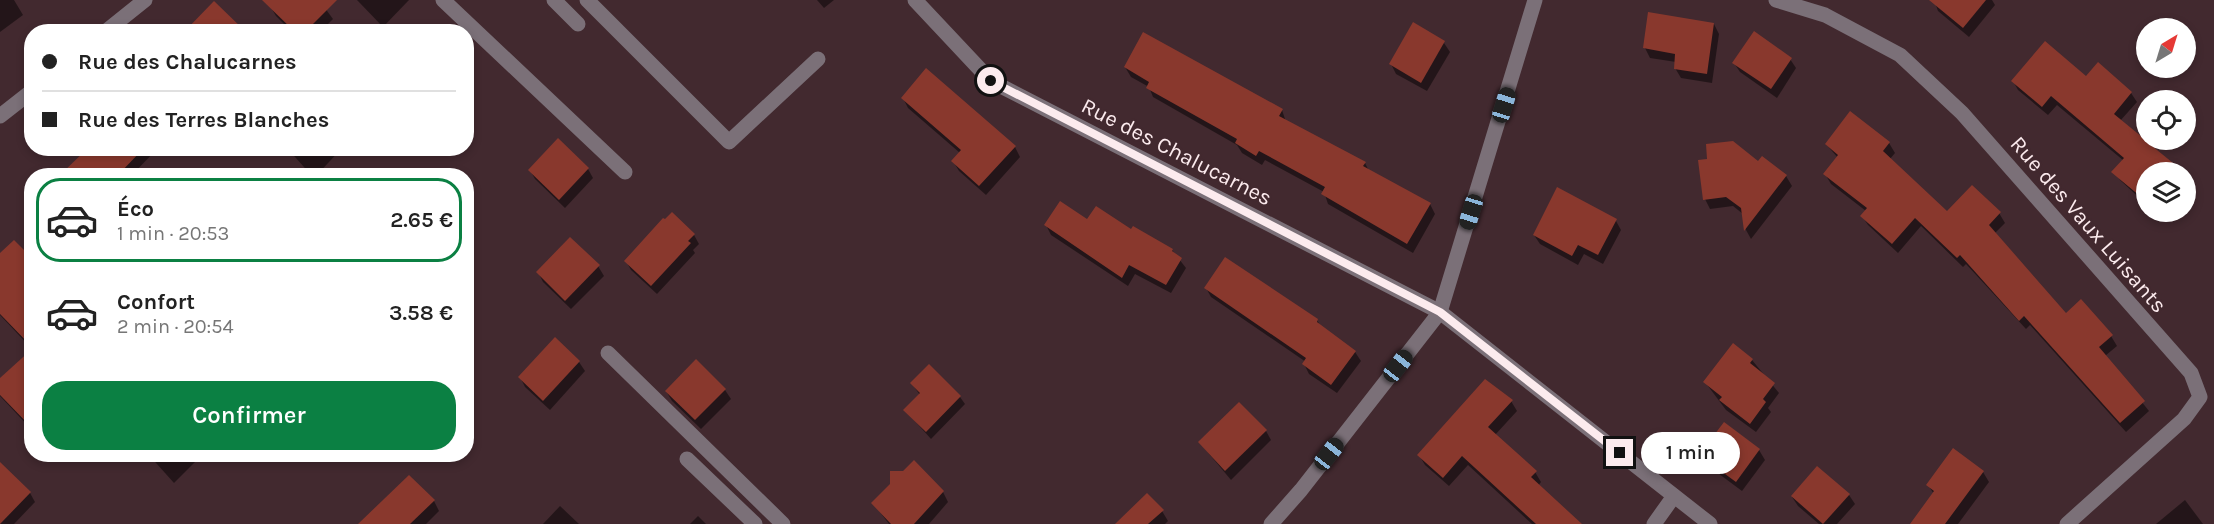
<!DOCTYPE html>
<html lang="fr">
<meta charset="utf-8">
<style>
body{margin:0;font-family:Karla,sans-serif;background:#f2f2f2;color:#222;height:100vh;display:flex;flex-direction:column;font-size:22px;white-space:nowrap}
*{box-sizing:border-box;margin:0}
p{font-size:20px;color:#767676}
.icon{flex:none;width:33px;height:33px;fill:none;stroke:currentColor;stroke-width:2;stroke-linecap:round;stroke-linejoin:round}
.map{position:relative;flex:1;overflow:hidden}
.panel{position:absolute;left:24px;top:168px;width:450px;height:294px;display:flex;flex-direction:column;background:#fff;border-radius:24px;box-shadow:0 3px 9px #0003}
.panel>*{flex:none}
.hud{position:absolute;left:24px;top:24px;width:450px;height:132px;border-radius:24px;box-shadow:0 3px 9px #0003;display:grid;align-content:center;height:132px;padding:0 18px;background:#fff}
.needle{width:39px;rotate:38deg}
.fabs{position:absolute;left:2136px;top:18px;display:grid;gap:12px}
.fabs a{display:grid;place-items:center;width:60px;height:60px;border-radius:50%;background:#fff;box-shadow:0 3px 9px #0003;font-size:30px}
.end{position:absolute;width:27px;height:27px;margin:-14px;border:8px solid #fcebee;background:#111;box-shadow:0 0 0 3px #111}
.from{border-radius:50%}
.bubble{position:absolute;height:42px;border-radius:21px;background:#fff;box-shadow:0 3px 9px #0003;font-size:20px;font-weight:600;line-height:42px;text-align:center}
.car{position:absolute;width:18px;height:36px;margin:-18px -9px;border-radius:8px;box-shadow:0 0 4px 2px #0007;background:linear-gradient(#222 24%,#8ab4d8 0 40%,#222 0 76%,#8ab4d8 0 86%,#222 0)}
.hud b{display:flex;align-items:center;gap:21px;height:57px;font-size:22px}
.hud b+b{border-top:2px solid #e0e0e0}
.hud i{width:15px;height:15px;background:#222}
ul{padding:10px 0 0;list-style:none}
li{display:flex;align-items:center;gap:18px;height:84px;margin:0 12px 9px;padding:0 6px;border:3px solid transparent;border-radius:24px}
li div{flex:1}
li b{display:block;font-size:22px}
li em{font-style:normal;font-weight:600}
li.on{border-color:#0b8043}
li>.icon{width:54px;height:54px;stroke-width:1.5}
.cta{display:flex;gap:12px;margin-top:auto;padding:12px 18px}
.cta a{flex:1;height:69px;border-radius:24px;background:#0b8043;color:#fff;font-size:24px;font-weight:600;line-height:69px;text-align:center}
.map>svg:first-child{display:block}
.shadow{fill:#0007}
.building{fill:#89382d}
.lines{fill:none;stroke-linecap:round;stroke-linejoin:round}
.service{stroke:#7b7078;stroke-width:15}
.minor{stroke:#7b7078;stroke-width:15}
.route{stroke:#fcebee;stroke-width:8}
.labels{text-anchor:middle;stroke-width:4.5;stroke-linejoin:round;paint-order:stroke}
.street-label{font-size:22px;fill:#fcebee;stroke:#42292f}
</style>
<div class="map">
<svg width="2214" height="524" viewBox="0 0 2214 524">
<rect width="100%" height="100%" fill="#42292f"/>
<g class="shadow">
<polygon points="0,0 14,0 23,15 0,32"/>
<polygon points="276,0 319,0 333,19 320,32 292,32 276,16 270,6"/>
<polygon points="357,0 409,0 383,27"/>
<polygon points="817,0 834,0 824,8"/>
<polygon points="1934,0 1992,0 1995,5 1969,37 1938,11"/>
<polygon points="1714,24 1719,34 1712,83 1681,78 1675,68 1676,62 1650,58 1645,48"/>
<polygon points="1444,43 1450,52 1427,91 1396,74 1391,64"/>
<polygon points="1790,59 1796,68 1777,98 1740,72 1734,63"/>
<polygon points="2098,64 2131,93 2137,102 2120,121 2181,172 2146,172 2146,204 2120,180 2115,171 2124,161 2057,105 2048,115 2018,90 2013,81 2086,79"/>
<polygon points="1125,67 1282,110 1286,122 1365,163 1369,171 1430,204 1435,214 1413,253 1328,204 1324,192 1265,160 1262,165 1242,153 1237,145 1153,97 1149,87 1131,77"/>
<polygon points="903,98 1015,147 1020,157 986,195 959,171 953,161 960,153 908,108"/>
<polygon points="1851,113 1889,143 1895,153 1890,159 1947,213 1999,213 2005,223 1994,234 2066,315 2111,336 2117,346 2105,356 2149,411 2126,432 2030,325 2026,329 1966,264 1963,267 1921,226 1898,253 1868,225 1862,216 1866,211 1831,184 1825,174 1838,158 1826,144"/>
<polygon points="89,148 158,148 131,176 70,176"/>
<polygon points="287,148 342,148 316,176 312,176"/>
<polygon points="1758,163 1786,176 1792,186 1751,239 1746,230 1743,214 1733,206 1710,209 1705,199"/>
<polygon points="588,169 593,178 565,208 535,179 530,170"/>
<polygon points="1088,221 1131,231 1172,250 1186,268 1171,293 1135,274 1128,286 1051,235 1046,225"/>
<polygon points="1616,221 1621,230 1603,264 1584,254 1578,265 1540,244 1534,235"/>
<polygon points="694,235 699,244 693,250 695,253 657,294 631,270 626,261"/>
<polygon points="0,255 32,282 32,349 0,315"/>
<polygon points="598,266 604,276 571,309 543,282 538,272"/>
<polygon points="1206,288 1317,320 1321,327 1355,352 1361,361 1337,393 1309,374 1304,364 1306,362 1211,297"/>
<polygon points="32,351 32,430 0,396 0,380"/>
<polygon points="1752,360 1779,393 1768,408 1771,412 1756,432 1726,410 1705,382"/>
<polygon points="579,362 585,371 550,410 525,387 520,377"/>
<polygon points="912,384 960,397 965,404 931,439 905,410 920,395"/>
<polygon points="725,390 731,399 701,429 672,401 666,391"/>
<polygon points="1511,401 1517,411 1495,435 1535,472 1541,482 1538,486 1580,524 1532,524 1468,465 1449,486 1425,465 1419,455"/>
<polygon points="1239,405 1266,431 1271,440 1231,480 1200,443"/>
<polygon points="1759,450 1765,460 1742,491 1707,465 1701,455"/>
<polygon points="1954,450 1983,472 1989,482 1958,524 1912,524 1934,494 1928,485"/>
<polygon points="148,454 203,454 174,483"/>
<polygon points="5,469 30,493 35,502 14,524 0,524 0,475"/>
<polygon points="943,492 948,502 929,524 889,524 873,503"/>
<polygon points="1849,495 1855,504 1837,524 1819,524 1798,506 1792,497"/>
<polygon points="2185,500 2203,524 2156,524"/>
<polygon points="434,501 439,511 426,524 360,524"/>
<polygon points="560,506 579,524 543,524"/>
<polygon points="1162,511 1168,521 1165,524 1125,524"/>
<polygon points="698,516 706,524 690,524"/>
</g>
<g class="building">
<polygon points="262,0 337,0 305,32 295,32"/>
<polygon points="1929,0 1986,0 1963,28"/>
<polygon points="214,1 246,32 184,32"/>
<polygon points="1648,12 1714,23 1707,74 1674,69 1675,54 1643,48"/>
<polygon points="1413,22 1445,41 1421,83 1389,64"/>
<polygon points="1754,31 1792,58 1771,89 1732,63"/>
<polygon points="1143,32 1283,109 1279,116 1366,162 1363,166 1431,203 1407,244 1321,194 1325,187 1259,151 1256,156 1235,143 1237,139 1146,88 1149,82 1124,67"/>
<polygon points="2045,41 2086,76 2098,62 2132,92 2114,114 2142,137 2146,132 2146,141 2184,172 2146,172 2146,201 2111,172 2124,158 2051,96 2042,107 2011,81"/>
<polygon points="926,68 1016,146 979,186 951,161 961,150 901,98"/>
<polygon points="1850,111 1890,142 1883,151 1947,211 1972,185 2001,212 1989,225 2066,313 2081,299 2113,335 2099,347 2145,401 2120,423 2024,316 2019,321 1960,255 1957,258 1915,218 1892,244 1860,216 1867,208 1823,174 1838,155 1825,144"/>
<polygon points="558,138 589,168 559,200 528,170"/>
<polygon points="1733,141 1758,161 1762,156 1787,175 1744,231 1741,208 1726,197 1703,200 1698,160 1707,159 1706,144"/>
<polygon points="88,148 144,148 117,176 59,176"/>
<polygon points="1557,187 1617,219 1598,255 1578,245 1572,256 1533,235"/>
<polygon points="1060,201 1087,219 1096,206 1131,229 1133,226 1173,249 1172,251 1182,258 1166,285 1129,265 1122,278 1044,225"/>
<polygon points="672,212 695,234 688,241 691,243 651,286 624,261 663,218 665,219"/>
<polygon points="570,237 600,265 565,301 536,272"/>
<polygon points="14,240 32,258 32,347 0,314 0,253"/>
<polygon points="1225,257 1318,319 1317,322 1356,351 1331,385 1302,364 1306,358 1204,288"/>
<polygon points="555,337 580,361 543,401 518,377"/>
<polygon points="1733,343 1753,359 1750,363 1775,383 1763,399 1766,402 1750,424 1719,400 1722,397 1703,382"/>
<polygon points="32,349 32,428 0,395 0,378"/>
<polygon points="696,359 726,389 695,420 665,391"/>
<polygon points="929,364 961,396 926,432 903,410 920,393 910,383"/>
<polygon points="1485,379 1513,400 1488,427 1537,471 1531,477 1582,524 1536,524 1462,456 1443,478 1417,455"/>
<polygon points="1239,402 1267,430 1225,471 1198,442"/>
<polygon points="1724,422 1760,449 1736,482 1699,455"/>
<polygon points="1953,448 1984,471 1945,524 1910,524 1934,491 1926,485"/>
<polygon points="914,460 944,491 914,524 891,524 871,503 890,484 890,471 903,471"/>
<polygon points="0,462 31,492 0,524"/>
<polygon points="1817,466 1850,494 1823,524 1791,496"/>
<polygon points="409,475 435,500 410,524 358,524"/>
<polygon points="1147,493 1164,510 1148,524 1115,524"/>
</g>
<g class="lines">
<g class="service">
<polyline points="443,0 625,172"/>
<polyline points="587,0 729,142 818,59"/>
<polyline points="608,353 783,524"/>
<polyline points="687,459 755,524"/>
</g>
<g class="minor">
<polyline points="554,0 578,24"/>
<polyline points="915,0 991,81 1440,312 1710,524"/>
<polyline points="1776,0 1825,15 1900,55 1962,113 2191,373 2200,397 2184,419 2067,524"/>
<polyline points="105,32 145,0"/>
<polyline points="0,116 32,91"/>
<polyline points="1271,524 1301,490 1440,312 1535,0"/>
<polyline points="1654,524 1674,496"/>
</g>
</g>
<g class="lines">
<polyline class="route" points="991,81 1440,312 1620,453"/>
</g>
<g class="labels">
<g class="street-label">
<text transform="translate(1177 151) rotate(27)" y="8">Rue des Chalucarnes</text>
<text transform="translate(2089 224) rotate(49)" y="8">Rue des Vaux Luisants</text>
</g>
</g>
</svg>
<div class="fabs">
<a><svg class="needle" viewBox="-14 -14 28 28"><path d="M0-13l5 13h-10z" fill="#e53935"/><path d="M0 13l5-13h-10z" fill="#767676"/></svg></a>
<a><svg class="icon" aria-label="locate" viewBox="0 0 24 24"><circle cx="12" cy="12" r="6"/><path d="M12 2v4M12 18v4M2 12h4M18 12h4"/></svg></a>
<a><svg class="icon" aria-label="layers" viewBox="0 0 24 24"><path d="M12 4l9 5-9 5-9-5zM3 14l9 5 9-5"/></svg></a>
</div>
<i class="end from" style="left:991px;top:81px"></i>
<i class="end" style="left:1620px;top:453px"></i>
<div class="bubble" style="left:1641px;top:432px;width:99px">1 min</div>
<i class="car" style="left:1504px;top:105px;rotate:17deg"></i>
<i class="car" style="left:1471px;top:212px;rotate:197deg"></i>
<i class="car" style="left:1398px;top:366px;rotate:38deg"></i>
<i class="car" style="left:1329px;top:454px;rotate:38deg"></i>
<div class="hud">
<b><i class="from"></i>Rue des Chalucarnes</b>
<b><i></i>Rue des Terres Blanches</b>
</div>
<section class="panel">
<ul>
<li class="on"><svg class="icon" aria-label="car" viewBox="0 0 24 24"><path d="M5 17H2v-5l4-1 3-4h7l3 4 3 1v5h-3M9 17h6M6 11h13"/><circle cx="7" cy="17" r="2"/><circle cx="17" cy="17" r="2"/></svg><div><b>Éco</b><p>1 min · 20:53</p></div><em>2.65 €</em></li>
<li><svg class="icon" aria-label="car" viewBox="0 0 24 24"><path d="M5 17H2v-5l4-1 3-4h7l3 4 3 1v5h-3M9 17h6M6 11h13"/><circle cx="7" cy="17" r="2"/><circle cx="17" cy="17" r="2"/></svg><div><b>Confort</b><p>2 min · 20:54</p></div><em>3.58 €</em></li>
</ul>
<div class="cta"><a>Confirmer</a></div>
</section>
</div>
